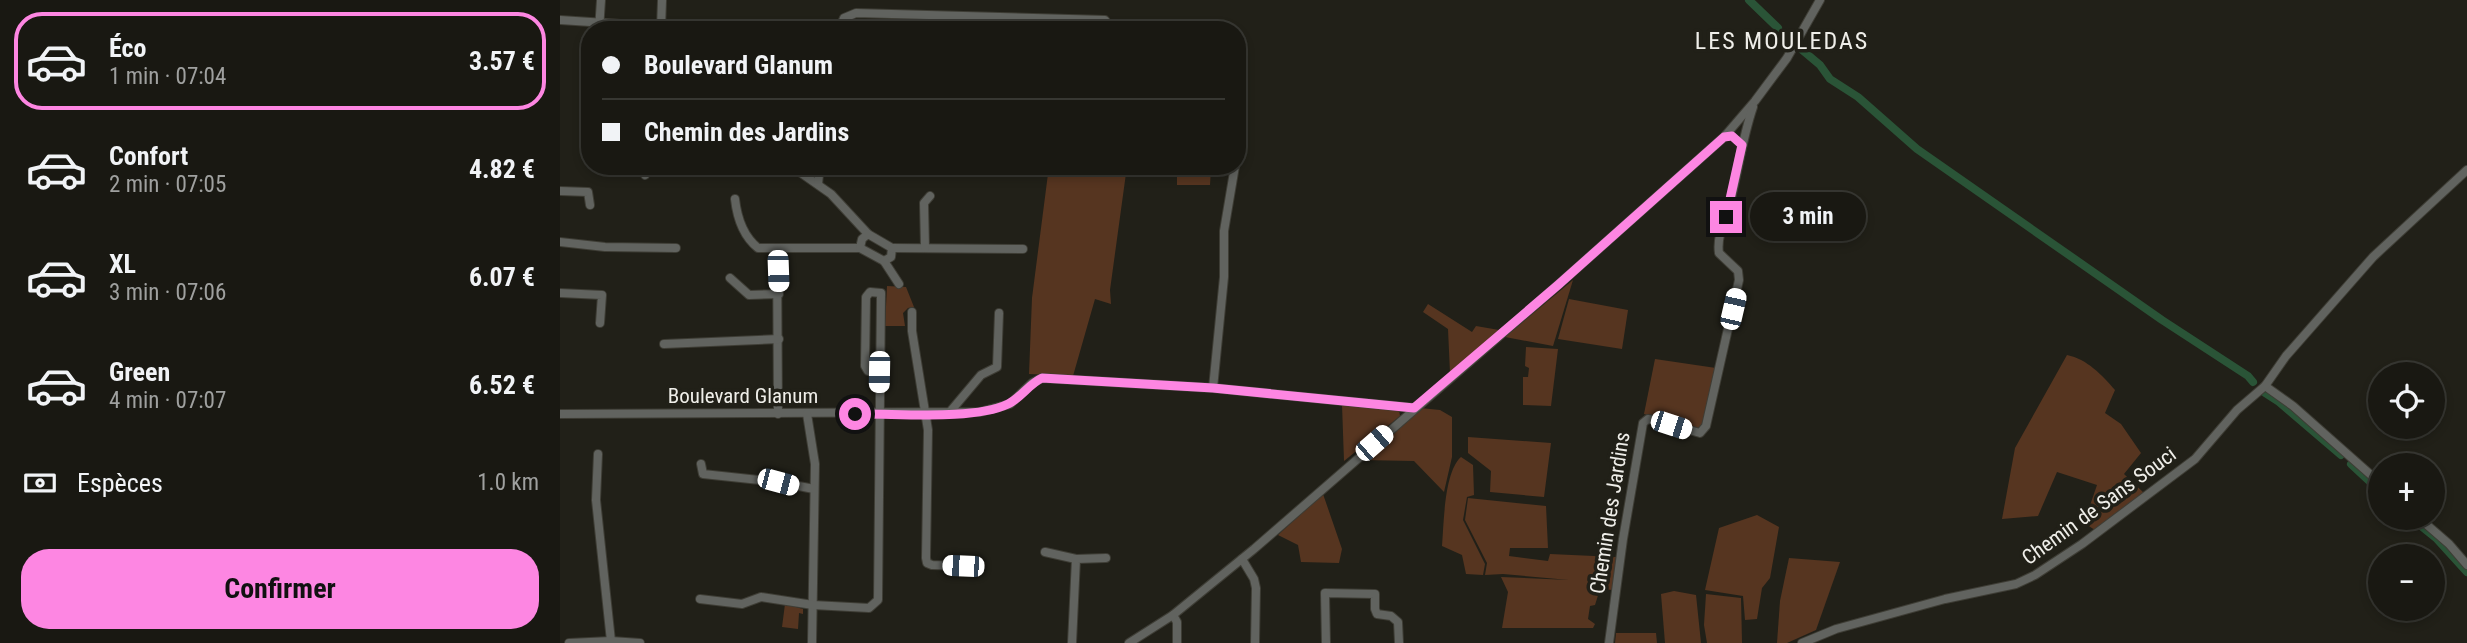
<!DOCTYPE html>
<html lang="fr">
<meta charset="utf-8">
<style>
body{margin:0;font-family:"Roboto Condensed",sans-serif;background:#22211b;color:#f1f3f6;height:100vh;display:flex;flex-direction:column;font-size:26px;white-space:nowrap}
*{box-sizing:border-box;margin:0}
p{font-size:23px;color:#9fa09f}
.icon{flex:none;width:38px;height:38px;fill:none;stroke:currentColor;stroke-width:2;stroke-linecap:round;stroke-linejoin:round}
.map{position:relative;flex:1;overflow:hidden}
.panel{display:flex;flex-direction:column;background:#191812;width:560px}
.panel>*{flex:none}
.top-card{position:absolute;left:21px;top:21px;width:665px;height:154px;border-radius:28px;box-shadow:0 4px 10px #0003,0 0 0 2px #373732;display:grid;align-content:center;height:154px;padding:0 21px;background:#191812}
.fabs{position:absolute;left:1808px;top:362px;display:grid;gap:14px}
.fabs a{display:grid;place-items:center;width:77px;height:77px;border-radius:50%;background:#191812;box-shadow:0 4px 10px #0003,0 0 0 2px #373732;font-size:35px}
.end{position:absolute;width:32px;height:32px;margin:-16px;border:9px solid #fd86e2;background:#111;box-shadow:0 0 0 4px #111}
.from{border-radius:50%}
.bubble{position:absolute;height:49px;border-radius:24px;background:#191812;box-shadow:0 4px 10px #0003,0 0 0 2px #373732;font-size:23px;font-weight:700;line-height:49px;text-align:center}
.car{position:absolute;width:21px;height:42px;margin:-21px -10px;border-radius:9px;box-shadow:0 0 5px 2px #0007;background:linear-gradient(#fff 24%,#345 0 40%,#fff 0 76%,#345 0 86%,#fff 0)}
.top-card b{display:flex;align-items:center;gap:24px;height:66px;font-size:26px}
.top-card b+b{border-top:2px solid #373732}
.top-card i{width:18px;height:18px;background:#f1f3f6}
ul{padding:12px 0 0;list-style:none}
li{display:flex;align-items:center;gap:21px;height:98px;margin:0 14px 10px;padding:0 7px;border:4px solid transparent;border-radius:28px}
li div{flex:1}
li b{display:block;font-size:26px}
li em{font-style:normal;font-weight:700}
li.selected{border-color:#fd86e2}
li>.icon{width:63px;height:63px;stroke-width:1.5}
.pay{display:flex;align-items:center;gap:18px;height:77px;padding:0 21px;font-size:26px}
.pay p{margin-inline-start:auto}
.primary-button{display:flex;gap:14px;margin-top:auto;padding:14px 21px}
.primary-button a{flex:1;height:80px;border-radius:28px;background:#fd86e2;color:#111;font-size:28px;font-weight:700;line-height:80px;text-align:center}
main{display:flex;flex:1;min-height:0}
.map>svg:first-child{display:block}
.green{fill:#563520}
.lines{fill:none;stroke-linecap:round;stroke-linejoin:round}
.canal{stroke:#2a5437;stroke-width:8}
.minor-casing{stroke:#3e3d35;stroke-width:10}
.minor{stroke:#61635f;stroke-width:8}
.route{stroke:#fd86e2;stroke-width:9}
.labels{text-anchor:middle;stroke-width:7;stroke-linejoin:round;paint-order:stroke}
.street-label{font-size:21px;fill:#efeee9;stroke:#212018}
.quarter-label{font-size:24px;letter-spacing:2px;fill:#efeee9;stroke:#212018}
</style>
<main>
<section class="panel">
<ul>
<li class="selected"><svg class="icon" aria-label="car" viewBox="0 0 24 24"><path d="M5 17H2v-5l4-1 3-4h7l3 4 3 1v5h-3M9 17h6M6 11h13"/><circle cx="7" cy="17" r="2"/><circle cx="17" cy="17" r="2"/></svg><div><b>Éco</b><p>1 min · 07:04</p></div><em>3.57 €</em></li>
<li><svg class="icon" aria-label="car" viewBox="0 0 24 24"><path d="M5 17H2v-5l4-1 3-4h7l3 4 3 1v5h-3M9 17h6M6 11h13"/><circle cx="7" cy="17" r="2"/><circle cx="17" cy="17" r="2"/></svg><div><b>Confort</b><p>2 min · 07:05</p></div><em>4.82 €</em></li>
<li><svg class="icon" aria-label="car" viewBox="0 0 24 24"><path d="M5 17H2v-5l4-1 3-4h7l3 4 3 1v5h-3M9 17h6M6 11h13"/><circle cx="7" cy="17" r="2"/><circle cx="17" cy="17" r="2"/></svg><div><b>XL</b><p>3 min · 07:06</p></div><em>6.07 €</em></li>
<li><svg class="icon" aria-label="car" viewBox="0 0 24 24"><path d="M5 17H2v-5l4-1 3-4h7l3 4 3 1v5h-3M9 17h6M6 11h13"/><circle cx="7" cy="17" r="2"/><circle cx="17" cy="17" r="2"/></svg><div><b>Green</b><p>4 min · 07:07</p></div><em>6.52 €</em></li>
</ul>
<div class="pay"><svg class="icon" aria-label="cash" viewBox="0 0 24 24"><path d="M3 7h18v10H3z"/><circle cx="12" cy="12" r="2"/></svg>Espèces<p>1.0 km</p></div>
<div class="primary-button"><a>Confirmer</a></div>
</section>
<div class="map">
<svg width="1907" height="643" viewBox="0 0 1907 643">
<rect width="100%" height="100%" fill="#212018"/>
<g class="green">
<polygon points="489,166 567,166 550,290 551,304 535,299 513,376 469,374 472,298"/>
<polygon points="617,166 651,169 650,185 617,185"/>
<polygon points="1013,280 993,346 945,337"/>
<polygon points="327,286 346,287 354,307 348,308 343,313 345,326 325,326"/>
<polygon points="1009,299 1068,310 1062,349 998,339"/>
<polygon points="868,304 912,332 916,326 939,330 890,373 888,329 863,312"/>
<polygon points="966,347 998,349 991,406 963,405 963,377 968,377 969,368 965,366"/>
<path d="M1507,355C1527,359 1542,375 1555,390L1545,413L1561,424L1581,453L1564,474L1584,493L1535,530L1524,523L1537,485L1497,472L1478,516L1442,519L1455,448Z"/>
<polygon points="1095,359 1156,368 1142,426 1135,430 1084,414"/>
<polygon points="782,404 839,410 840,416 784,461"/>
<polygon points="860,408 880,410 892,417 892,457 884,492 854,461 801,460"/>
<polygon points="908,437 991,443 984,497 930,492 931,471 908,453"/>
<path d="M901,457L913,465L914,495L907,497L903,520L925,564L923,575L906,574L902,555L882,546C884,523 884,472 901,457Z"/>
<polygon points="763,494 782,549 779,563 741,562 738,545 718,535"/>
<polygon points="908,498 986,506 988,548 950,548 949,556 988,561 990,554 1056,557 1053,590 1040,589 1035,605 1030,606 1028,619 1035,624 1033,628 942,628 948,592 941,577 1009,580 943,574 925,575 927,563 905,520"/>
<polygon points="1197,515 1219,527 1210,578 1202,588 1197,619 1185,620 1183,596 1145,590 1159,528"/>
<polygon points="1229,558 1280,562 1256,630 1227,643 1217,643 1220,601"/>
<polygon points="1114,591 1136,595 1141,643 1105,643 1101,594"/>
<polygon points="1146,594 1181,598 1182,643 1147,643 1144,625"/>
<polygon points="225,604 243,609 243,614 239,613 238,629 222,627"/>
<polygon points="1056,633 1096,633 1097,643 1055,643"/>
</g>
<g class="lines">
<g class="canal">
<polyline points="1189,0 1218,28"/>
<polyline points="1241,49 1260,65 1270,79 1298,97 1357,149 1602,320 1688,376 1693,382"/>
<polyline points="1705,393 1719,402 1781,455"/>
<polyline points="1791,464 1820,491"/>
<polyline points="1851,518 1877,539 1907,572"/>
</g>
<defs>
<g id="minor">
<polyline points="0,20 152,30"/>
<polyline points="101,28 102,0"/>
<polyline points="39,30 41,0"/>
<polyline points="279,30 284,18 296,13 545,20 552,30"/>
<path d="M677,47C689,61 680,84 677,100"/>
<polyline points="81,166 85,175"/>
<polyline points="231,166 271,194 308,234"/>
<polyline points="258,184 260,166"/>
<polyline points="0,191 28,192 30,205"/>
<path d="M175,199C177,217 183,236 198,248H300"/>
<polygon points="308,234 332,248 331,257 324,261 300,248 302,239"/>
<polyline points="0,242 45,247 116,248"/>
<polyline points="217,248 218,414"/>
<polyline points="332,248 463,249"/>
<polyline points="365,248 364,203 370,196"/>
<polyline points="324,261 339,284"/>
<polyline points="170,278 189,295 219,294"/>
<polyline points="0,293 42,295 40,323"/>
<polyline points="352,312 352,331 368,430 366,558 367,563 372,565 403,566"/>
<polyline points="104,344 219,339"/>
<polyline points="1705,386 1733,406 1820,483"/>
<polyline points="653,388 664,277 664,231 675,166"/>
<polyline points="389,413 421,375 437,367 439,313"/>
<polyline points="0,414 420,412 450,404 472,383 482,378 653,388 854,408"/>
<polyline points="247,414 255,464 252,643"/>
<polyline points="38,454 36,500 51,641"/>
<polyline points="141,464 143,474 218,482 254,489"/>
<polyline points="1859,518 1889,544 1907,565"/>
<polyline points="485,552 516,559"/>
<polyline points="682,559 694,579 696,588 695,643"/>
<polyline points="140,599 182,604 201,597 253,605 309,608 318,600 321,293 310,292 306,297 305,366 308,371 319,372"/>
<polyline points="613,615 617,622 617,643"/>
<polyline points="9,643 51,641 80,643"/>
<polyline points="512,643 516,559 546,558"/>
<polyline points="569,643 613,615 694,549 998,285 1164,137 1195,101 1227,58 1260,0"/>
<polyline points="766,643 765,593 815,594 815,609 817,614 831,616 838,622 839,643"/>
<path d="M1049,643L1063,539L1083,423L1088,419L1094,420L1140,433L1146,426L1179,280L1178,271L1159,253C1156,235 1168,212 1172,194C1179,165 1183,136 1193,107"/>
<polyline points="1242,643 1276,629 1385,599 1456,584 1475,575 1522,544 1635,459 1677,410 1705,386 1726,356 1813,257 1907,170"/>
</g>
</defs>
<use href="#minor" class="minor-casing"/>
<use href="#minor" class="minor"/>
</g>
<g class="lines">
<path class="route" d="M295,414C336,413 412,421 448,404C461,398 469,384 482,378L653,388L854,408L998,285L1164,137L1172,136L1182,145L1166,217"/>
</g>
<g class="labels">
<g class="street-label">
<text x="183" y="403">Boulevard Glanum</text>
<text transform="translate(1539 506) rotate(-36)" y="7">Chemin de Sans Souci</text>
<text transform="translate(1050 513) rotate(-81)" y="7">Chemin des Jardins</text>
</g>
<g class="quarter-label">
<text x="1222" y="49">LES MOULEDAS</text>
</g>
</g>
</svg>
<div class="fabs">
<a><svg class="icon" aria-label="locate" viewBox="0 0 24 24"><circle cx="12" cy="12" r="6"/><path d="M12 2v4M12 18v4M2 12h4M18 12h4"/></svg></a>
<a>+</a>
<a>−</a>
</div>
<i class="end from" style="left:295px;top:414px"></i>
<i class="end" style="left:1166px;top:217px"></i>
<div class="bubble" style="left:1190px;top:192px;width:116px">3 min</div>
<i class="car" style="left:218px;top:271px;rotate:178deg"></i>
<i class="car" style="left:1173px;top:309px;rotate:13deg"></i>
<i class="car" style="left:319px;top:372px;rotate:181deg"></i>
<i class="car" style="left:1111px;top:425px;rotate:108deg"></i>
<i class="car" style="left:814px;top:443px;rotate:49deg"></i>
<i class="car" style="left:218px;top:482px;rotate:105deg"></i>
<i class="car" style="left:403px;top:566px;rotate:272deg"></i>
<div class="top-card">
<b><i class="from"></i>Boulevard Glanum</b>
<b><i></i>Chemin des Jardins</b>
</div>
</div>
</main>
